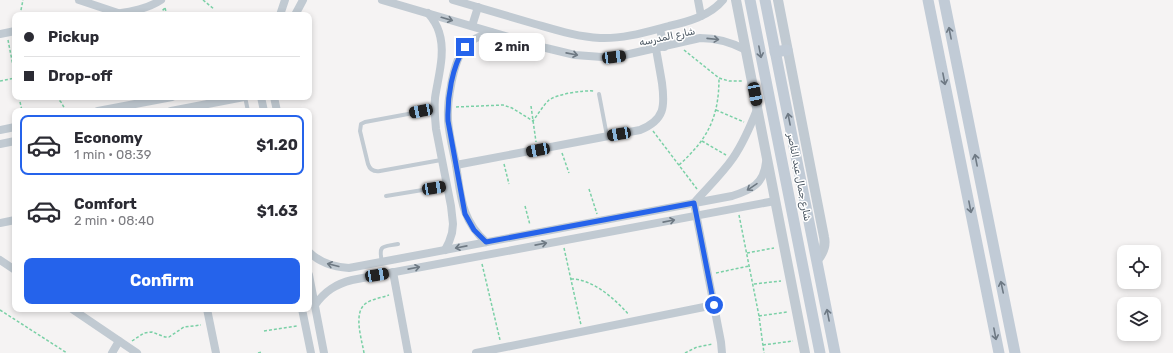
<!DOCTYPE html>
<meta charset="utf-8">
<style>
body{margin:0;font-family:Rubik,Cairo,sans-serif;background:#f2f2f3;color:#2b2b33;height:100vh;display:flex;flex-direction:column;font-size:15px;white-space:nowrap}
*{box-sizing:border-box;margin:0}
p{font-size:13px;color:#7c7c81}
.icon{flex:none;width:22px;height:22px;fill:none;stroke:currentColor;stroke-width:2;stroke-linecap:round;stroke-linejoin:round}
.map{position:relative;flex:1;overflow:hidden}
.side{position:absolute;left:12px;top:108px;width:300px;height:204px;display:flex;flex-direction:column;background:#fff;border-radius:8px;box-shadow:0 2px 6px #0003}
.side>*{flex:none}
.top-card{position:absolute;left:12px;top:12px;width:300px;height:88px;border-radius:8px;box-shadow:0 2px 6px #0003;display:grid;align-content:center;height:88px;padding:0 12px;background:#fff}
.buttons{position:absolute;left:1117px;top:245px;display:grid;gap:8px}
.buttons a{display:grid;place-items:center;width:44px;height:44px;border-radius:8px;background:#fff;box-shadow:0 2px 6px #0003;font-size:20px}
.end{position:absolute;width:18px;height:18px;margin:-9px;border:5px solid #2563eb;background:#fff;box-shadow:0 0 0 2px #fff}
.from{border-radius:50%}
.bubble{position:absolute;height:28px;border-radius:8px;background:#fff;box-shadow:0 2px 6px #0003;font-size:13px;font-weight:700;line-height:28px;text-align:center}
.car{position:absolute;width:12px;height:24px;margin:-12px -6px;border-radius:5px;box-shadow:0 0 3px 1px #0007;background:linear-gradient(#222 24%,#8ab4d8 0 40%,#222 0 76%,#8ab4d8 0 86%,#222 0)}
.top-card b{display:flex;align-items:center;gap:14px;height:38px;font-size:15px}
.top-card b+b{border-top:1px solid #e1e1e2}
.top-card i{width:10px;height:10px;background:#2b2b33}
ul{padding:7px 0 0;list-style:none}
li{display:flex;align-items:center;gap:12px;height:60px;margin:0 8px 6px;padding:0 4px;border:2px solid transparent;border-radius:8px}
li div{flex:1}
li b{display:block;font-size:15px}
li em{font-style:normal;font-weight:700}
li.active{border-color:#2563eb}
li>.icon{width:36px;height:36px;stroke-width:1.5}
.action{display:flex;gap:8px;margin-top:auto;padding:8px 12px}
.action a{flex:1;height:46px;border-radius:8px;background:#2563eb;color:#fff;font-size:16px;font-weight:700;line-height:46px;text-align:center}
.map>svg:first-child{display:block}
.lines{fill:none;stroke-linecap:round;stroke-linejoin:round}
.path{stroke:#7ad0a6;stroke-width:1.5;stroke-dasharray:3 2;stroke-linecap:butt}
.service{stroke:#c1cad2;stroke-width:4}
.minor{stroke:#c1cad2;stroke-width:8}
.tertiary{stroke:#c1cad2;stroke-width:10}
.secondary{stroke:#c1cbd6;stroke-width:11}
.oneway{stroke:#6e7983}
.oneway2{stroke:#6e7984}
.route{stroke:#2563eb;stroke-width:5}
.labels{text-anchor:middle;stroke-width:3;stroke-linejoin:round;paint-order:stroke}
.street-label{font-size:10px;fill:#4a5661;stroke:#fff}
</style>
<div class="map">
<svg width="1173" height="353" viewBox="0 0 1173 353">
<rect width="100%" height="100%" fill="#f5f3f3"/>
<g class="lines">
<g class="path">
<polyline points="203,0 214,9"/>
<polyline points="165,8 167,15"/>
<polyline points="20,15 23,0"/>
<polyline points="161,15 162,11 166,7"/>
<polyline points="8,40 15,76"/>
<polyline points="684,50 719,78 729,81 742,81"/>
<polyline points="0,81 15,78"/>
<polyline points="19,97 22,111"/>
<polyline points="56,97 61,102 66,111"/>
<polyline points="531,106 536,142"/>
<path d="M456,107L503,105L512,108L533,121C538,114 543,106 548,101C555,94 584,90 594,91"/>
<polyline points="716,110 744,122"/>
<polyline points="653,131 697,189"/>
<polyline points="702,141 726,155"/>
<polyline points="562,153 569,173"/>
<polyline points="504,164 509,184"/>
<path d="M679,165C708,139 719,117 719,78"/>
<polyline points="589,189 597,214"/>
<polyline points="525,206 530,225"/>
<polyline points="739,215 759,316 764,353"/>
<polyline points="564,248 581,325"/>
<polyline points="747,253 774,248"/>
<polyline points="482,264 500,340"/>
<polyline points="716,273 749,266"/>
<path d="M571,279C593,279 615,299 629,315"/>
<polyline points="754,284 781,281"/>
<polyline points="0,310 67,353"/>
<polyline points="759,316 787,312"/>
<polyline points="264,331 297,326"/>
<polyline points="132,341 144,333 152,332 165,337 169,337 184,327 201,325"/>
<polyline points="763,345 793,341"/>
<polyline points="258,353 262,352"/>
<path d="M364,353C362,340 353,314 365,304C371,299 381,298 389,295"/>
<polyline points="685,353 697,347 713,344"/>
</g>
<g class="service">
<polyline points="599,94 607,136"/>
<polyline points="245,97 248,111"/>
<path d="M435,109L365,122L361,124L360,131L368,164C370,170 374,172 380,171L441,160"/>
<polyline points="386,196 447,186"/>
<path d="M382,262C378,244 383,247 398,244"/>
</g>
<g class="minor">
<polyline points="79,0 118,13"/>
<path d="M382,0L546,48L575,55L602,57L625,55L700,38C717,38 731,42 746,50"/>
<path d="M453,0C480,8 507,16 535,24C556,30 578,37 600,38C623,39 646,32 669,26C687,22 710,16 723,0"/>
<polyline points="698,0 701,16"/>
<path d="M428,13C433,19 437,25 439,32C446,53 438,77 435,98C434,108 435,119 436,129L451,206L453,224L452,233L449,242L445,250"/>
<path d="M109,15C127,12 146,10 161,0"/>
<polyline points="280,15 285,0"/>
<polyline points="295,15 303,0"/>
<polyline points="472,26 478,7"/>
<polyline points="660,29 664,47"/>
<polyline points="0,34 15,31"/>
<polyline points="261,97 264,111"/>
<polyline points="274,97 277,111"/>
<polyline points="98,111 172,97"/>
<polyline points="171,111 244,97"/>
<polyline points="0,130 15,127"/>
<polyline points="0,144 15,141"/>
<path d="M456,165L640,130C665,120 665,106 662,83C660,71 658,60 656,49"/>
<polyline points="0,223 15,220"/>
<path d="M486,242C461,220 461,196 456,165C453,150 449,135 448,120C447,102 453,61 465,47C472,39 481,35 491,32"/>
<path d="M309,252C320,263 333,267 349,268L732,196C751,190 764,184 766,162"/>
<polyline points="0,260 15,270"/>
<polyline points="393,272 408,353"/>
<polyline points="309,275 324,353"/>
<path d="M315,305C325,291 336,284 352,280L775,201"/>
<polyline points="72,309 137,353"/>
<polyline points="207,309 216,353"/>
<polyline points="302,309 311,353"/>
<polyline points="112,353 119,341"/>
<polyline points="476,353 714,305"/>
<path d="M722,353L721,342L694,203C707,188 722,174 733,158C744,142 751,125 758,107"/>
</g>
<g class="tertiary">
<polyline points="736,0 805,353"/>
<path d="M778,0L824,237C826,246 823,253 817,260"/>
</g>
<g class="secondary">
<polyline points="750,0 820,353"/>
<polyline points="765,0 835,353"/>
<polyline points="928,0 999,353"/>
<polyline points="944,0 1015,353"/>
<polyline points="775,52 787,50"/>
</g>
</g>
<defs><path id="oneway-shaft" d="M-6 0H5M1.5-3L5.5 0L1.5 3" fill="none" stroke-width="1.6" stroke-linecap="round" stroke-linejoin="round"/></defs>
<g class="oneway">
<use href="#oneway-shaft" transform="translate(447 19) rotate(16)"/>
<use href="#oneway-shaft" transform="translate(713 39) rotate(6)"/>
<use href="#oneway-shaft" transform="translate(572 54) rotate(11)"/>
<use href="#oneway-shaft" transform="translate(752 187) rotate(146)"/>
<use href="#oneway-shaft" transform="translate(669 221) rotate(-11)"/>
<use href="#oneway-shaft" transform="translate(541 244) rotate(-11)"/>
<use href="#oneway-shaft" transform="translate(461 247) rotate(169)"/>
<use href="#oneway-shaft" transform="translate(333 265) rotate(-166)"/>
<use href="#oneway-shaft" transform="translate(414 268) rotate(-11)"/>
</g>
<g class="oneway2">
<use href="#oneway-shaft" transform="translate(950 33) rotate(-101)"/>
<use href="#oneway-shaft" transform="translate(760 52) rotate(79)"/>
<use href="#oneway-shaft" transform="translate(944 79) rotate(79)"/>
<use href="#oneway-shaft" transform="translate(789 119) rotate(-101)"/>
<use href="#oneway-shaft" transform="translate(976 160) rotate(-101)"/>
<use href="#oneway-shaft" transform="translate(970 207) rotate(79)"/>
<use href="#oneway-shaft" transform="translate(1002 287) rotate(-102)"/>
<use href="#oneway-shaft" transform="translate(828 315) rotate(-101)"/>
<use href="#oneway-shaft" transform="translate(995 334) rotate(79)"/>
</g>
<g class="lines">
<path class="route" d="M465,47C452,66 447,98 448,121L465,214L474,230L486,242L694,203L714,305"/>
</g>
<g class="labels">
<g class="street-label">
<text transform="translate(667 36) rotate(-12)" y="4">شارع المدرسه</text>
<text transform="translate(800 177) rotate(79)" y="4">شارع جمال عبد الناصر</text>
</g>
</g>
</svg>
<div class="buttons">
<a><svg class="icon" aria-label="locate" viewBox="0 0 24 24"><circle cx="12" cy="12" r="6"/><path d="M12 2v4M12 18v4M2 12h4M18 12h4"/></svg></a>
<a><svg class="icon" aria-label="layers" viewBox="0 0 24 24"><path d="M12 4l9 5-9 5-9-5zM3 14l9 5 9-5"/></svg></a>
</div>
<i class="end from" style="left:714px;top:305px"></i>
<i class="end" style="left:465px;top:47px"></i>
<div class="bubble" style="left:479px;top:33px;width:66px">2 min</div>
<i class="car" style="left:614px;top:57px;rotate:83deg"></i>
<i class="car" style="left:755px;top:94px;rotate:169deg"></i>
<i class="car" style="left:421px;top:111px;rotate:259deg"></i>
<i class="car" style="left:619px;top:134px;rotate:260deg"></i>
<i class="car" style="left:538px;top:150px;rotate:259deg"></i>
<i class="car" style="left:434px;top:188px;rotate:81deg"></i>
<i class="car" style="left:377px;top:275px;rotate:80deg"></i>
<div class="top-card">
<b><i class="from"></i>Pickup</b>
<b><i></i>Drop-off</b>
</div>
<section class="side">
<ul>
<li class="active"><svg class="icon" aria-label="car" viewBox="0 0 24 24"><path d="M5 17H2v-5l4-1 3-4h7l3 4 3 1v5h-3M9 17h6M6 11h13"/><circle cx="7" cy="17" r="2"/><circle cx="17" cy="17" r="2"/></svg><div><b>Economy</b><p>1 min · 08:39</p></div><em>$1.20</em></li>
<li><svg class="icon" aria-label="car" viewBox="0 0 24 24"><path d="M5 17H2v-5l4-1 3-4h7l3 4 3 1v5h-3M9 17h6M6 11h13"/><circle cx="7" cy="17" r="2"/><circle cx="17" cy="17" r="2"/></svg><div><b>Comfort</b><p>2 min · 08:40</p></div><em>$1.63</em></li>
</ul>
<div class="action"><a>Confirm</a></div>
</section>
</div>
